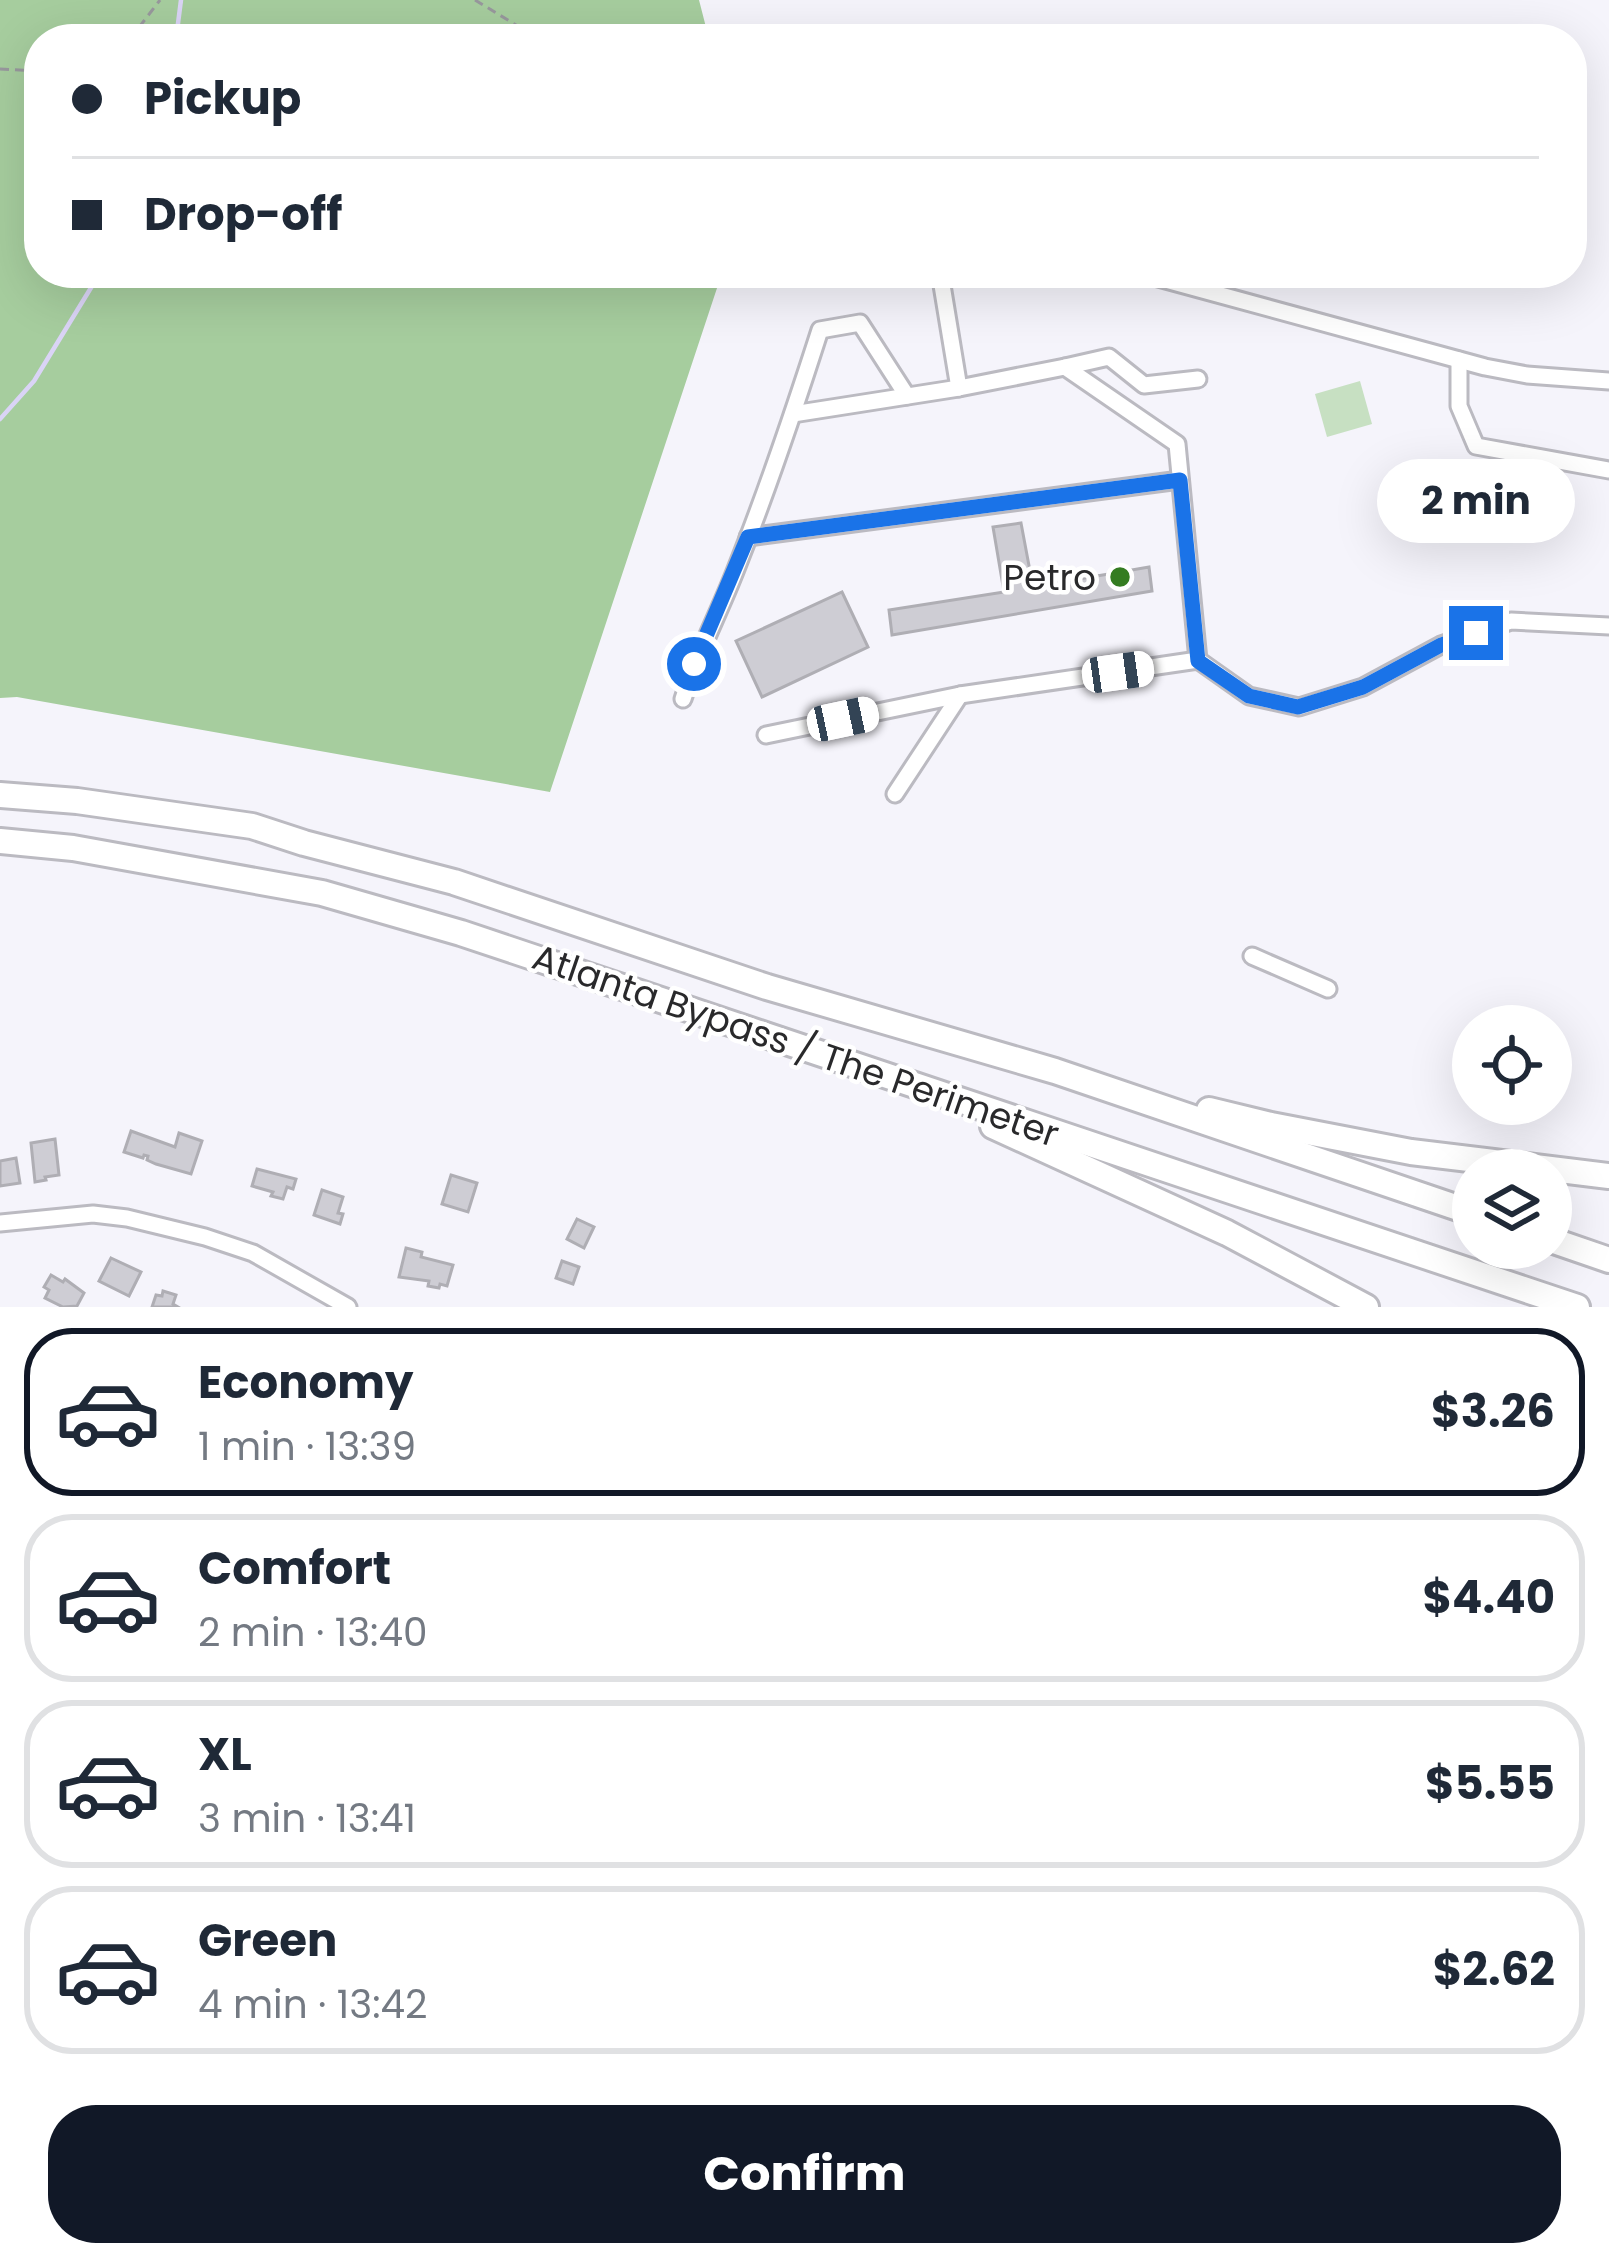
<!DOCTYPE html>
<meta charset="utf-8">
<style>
body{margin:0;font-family:Poppins,sans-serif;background:#f2f2f3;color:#1f2937;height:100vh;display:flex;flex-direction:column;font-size:45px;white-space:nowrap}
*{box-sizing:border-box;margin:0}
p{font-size:39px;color:#747a83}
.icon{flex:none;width:66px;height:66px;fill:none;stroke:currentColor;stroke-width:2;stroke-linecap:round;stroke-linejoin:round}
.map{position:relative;height:1307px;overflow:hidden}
.details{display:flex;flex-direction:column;background:#fff;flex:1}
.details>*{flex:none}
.banner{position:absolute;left:24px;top:24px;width:1563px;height:264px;border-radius:48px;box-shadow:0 12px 48px #0002;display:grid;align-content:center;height:264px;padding:0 48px;background:#fff}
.controls{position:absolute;left:1452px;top:1005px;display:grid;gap:24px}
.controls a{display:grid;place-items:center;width:120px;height:120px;border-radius:50%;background:#fff;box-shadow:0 12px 48px #0002;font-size:60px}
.end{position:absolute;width:54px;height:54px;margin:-27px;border:15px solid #1a73e8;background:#fff;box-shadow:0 0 0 6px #fff}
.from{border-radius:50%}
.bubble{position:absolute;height:84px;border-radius:42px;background:#fff;box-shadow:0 12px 48px #0002;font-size:39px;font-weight:700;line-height:84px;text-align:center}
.car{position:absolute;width:36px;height:72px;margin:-36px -18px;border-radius:15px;box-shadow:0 0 9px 3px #0007;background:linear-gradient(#fff 24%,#345 0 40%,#fff 0 76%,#345 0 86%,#fff 0)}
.banner b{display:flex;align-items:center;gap:42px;height:114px;font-size:45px}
.banner b+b{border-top:3px solid #e0e1e3}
.banner i{width:30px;height:30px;background:#1f2937}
ul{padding:21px 0 0;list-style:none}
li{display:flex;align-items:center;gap:36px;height:168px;margin:0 24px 18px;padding:0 24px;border:6px solid #e0e1e3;border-radius:48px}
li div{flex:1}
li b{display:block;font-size:45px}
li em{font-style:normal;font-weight:700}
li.selected{border-color:#111827}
li>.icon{width:108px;height:108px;stroke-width:1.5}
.button{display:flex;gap:24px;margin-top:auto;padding:24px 48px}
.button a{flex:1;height:138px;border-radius:48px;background:#111827;color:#fff;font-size:48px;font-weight:700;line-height:138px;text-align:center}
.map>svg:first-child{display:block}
.green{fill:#c7e0c2}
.forest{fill:#a6cd9e}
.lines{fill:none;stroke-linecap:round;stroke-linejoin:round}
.stream{stroke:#dad4f6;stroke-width:4.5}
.building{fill:#cecdd4;stroke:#afaeb4;stroke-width:3}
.minor-casing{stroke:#bbbac1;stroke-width:21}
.highway-casing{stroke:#bbbac1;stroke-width:30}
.path{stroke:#98989d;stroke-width:3;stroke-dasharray:9 6;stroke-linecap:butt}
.minor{stroke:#fff;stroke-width:15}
.highway{stroke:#fff;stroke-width:24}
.route{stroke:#1a73e8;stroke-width:15}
.poi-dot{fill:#347c21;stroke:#fff;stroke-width:4.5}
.labels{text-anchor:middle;stroke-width:9;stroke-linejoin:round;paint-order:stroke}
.poi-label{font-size:36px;fill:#29292b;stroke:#fff;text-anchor:end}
.street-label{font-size:36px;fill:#29292b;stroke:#fff}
</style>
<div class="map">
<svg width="1609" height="1307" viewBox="0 0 1609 1307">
<rect width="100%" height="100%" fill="#f5f4fb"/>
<polygon class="green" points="1360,381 1372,424 1327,437 1315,394"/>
<polygon class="forest" points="0,0 699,0 709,39 39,39 39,273 722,273 550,792 17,697 0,698"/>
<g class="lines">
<g class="stream">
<polyline points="176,39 181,0"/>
<polyline points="0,419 34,381 100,273"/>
</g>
</g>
<g class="building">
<polygon points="1021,523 1033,587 1149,567 1152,591 892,635 889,610 1004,592 993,527"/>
<polygon points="842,592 868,647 762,697 736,641"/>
<polygon points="131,1131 175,1147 179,1133 202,1141 191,1174 156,1164 147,1160 148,1156 144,1155 143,1158 124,1152"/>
<polygon points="55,1139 59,1175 45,1177 46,1180 35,1182 31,1143"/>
<polygon points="16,1158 20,1183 0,1186 0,1161"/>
<polygon points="257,1169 296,1179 293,1189 287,1187 283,1199 271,1196 273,1192 252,1186"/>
<polygon points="451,1175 477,1183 468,1212 442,1204"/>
<polygon points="322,1190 343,1197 338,1213 343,1214 340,1224 314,1215"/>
<polygon points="577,1219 594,1227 584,1248 567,1239"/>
<polygon points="406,1248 422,1252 421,1257 453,1265 447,1286 440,1284 439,1288 428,1286 429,1281 399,1277"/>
<polygon points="111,1258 141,1272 129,1296 99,1281"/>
<polygon points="562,1261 579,1267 573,1284 556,1278"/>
<polygon points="51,1275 63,1282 65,1279 84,1293 77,1306 63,1307 45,1298 49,1290 44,1287"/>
<polygon points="163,1291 176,1295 173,1304 178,1307 152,1307 156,1295 162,1296"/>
</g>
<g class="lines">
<defs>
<g id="minor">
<polyline points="940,273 959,388"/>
<polyline points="1140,273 1485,367 1527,375 1609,381"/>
<polyline points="1459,360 1459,406 1476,446 1609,470"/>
<polyline points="1065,367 1109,357 1144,385 1198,379"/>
<polyline points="793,414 959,388 1065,367 1177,444 1198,660"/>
<polyline points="748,537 1180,480"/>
<path d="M683,699C697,654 719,613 736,569C767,491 794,411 820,330L860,323L907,396"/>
<polyline points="766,735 960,695 1198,660 1249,696 1299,707 1363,687 1441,645 1511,621 1609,626"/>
<polyline points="895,794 960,695"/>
<polyline points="1252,956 1328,989"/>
<polyline points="0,1223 93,1214 127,1218 205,1237 253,1253 348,1307"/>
</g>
<g id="highway">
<polyline points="0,795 77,801 252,826 304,843 454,882 767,987 1055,1071 1473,1213"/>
<polyline points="0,841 73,848 322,893 461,933 1577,1307"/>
<polyline points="1209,1110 1271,1125 1411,1152 1609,1176"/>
<polyline points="993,1126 1227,1233 1366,1307"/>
<polyline points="1551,1240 1609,1260"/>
</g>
</defs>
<use href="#minor" class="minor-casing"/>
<use href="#highway" class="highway-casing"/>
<g class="path">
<polyline points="475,0 539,39"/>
<polyline points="130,39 160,0"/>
<polyline points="0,69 39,71"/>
</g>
<use href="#minor" class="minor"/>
<use href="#highway" class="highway"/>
</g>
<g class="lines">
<polyline class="route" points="694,664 748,537 1180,480 1198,661 1249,696 1298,707 1363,687 1441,645 1476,633"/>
</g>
<circle class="poi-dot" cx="1120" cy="577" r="12"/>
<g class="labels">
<g class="poi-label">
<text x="1096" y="590">Petro</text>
</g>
<g class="street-label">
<text transform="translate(796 1045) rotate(19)" y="13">Atlanta Bypass / The Perimeter</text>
</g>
</g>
</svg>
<div class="controls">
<a><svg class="icon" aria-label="locate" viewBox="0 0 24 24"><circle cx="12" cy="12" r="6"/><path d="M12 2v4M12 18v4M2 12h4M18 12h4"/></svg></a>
<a><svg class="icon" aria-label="layers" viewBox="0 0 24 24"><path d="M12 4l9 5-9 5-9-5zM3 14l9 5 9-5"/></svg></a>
</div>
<i class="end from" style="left:694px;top:664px"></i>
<i class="end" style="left:1476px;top:633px"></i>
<div class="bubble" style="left:1377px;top:459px;width:198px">2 min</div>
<i class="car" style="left:1118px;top:672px;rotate:82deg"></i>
<i class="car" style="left:843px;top:719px;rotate:78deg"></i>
<div class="banner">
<b><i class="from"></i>Pickup</b>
<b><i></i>Drop-off</b>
</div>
</div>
<section class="details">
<ul>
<li class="selected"><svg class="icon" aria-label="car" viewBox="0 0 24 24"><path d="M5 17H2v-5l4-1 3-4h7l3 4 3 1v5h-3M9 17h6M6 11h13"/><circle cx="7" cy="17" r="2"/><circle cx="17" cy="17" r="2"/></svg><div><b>Economy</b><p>1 min · 13:39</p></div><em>$3.26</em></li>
<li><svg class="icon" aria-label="car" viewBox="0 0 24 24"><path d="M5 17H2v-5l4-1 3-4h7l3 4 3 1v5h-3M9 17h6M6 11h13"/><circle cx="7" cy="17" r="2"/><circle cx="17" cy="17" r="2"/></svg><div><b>Comfort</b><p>2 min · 13:40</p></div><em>$4.40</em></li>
<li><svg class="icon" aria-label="car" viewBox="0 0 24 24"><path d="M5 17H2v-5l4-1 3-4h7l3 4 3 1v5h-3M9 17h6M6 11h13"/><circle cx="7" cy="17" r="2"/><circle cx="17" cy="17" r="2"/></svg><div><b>XL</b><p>3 min · 13:41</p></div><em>$5.55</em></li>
<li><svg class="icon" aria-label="car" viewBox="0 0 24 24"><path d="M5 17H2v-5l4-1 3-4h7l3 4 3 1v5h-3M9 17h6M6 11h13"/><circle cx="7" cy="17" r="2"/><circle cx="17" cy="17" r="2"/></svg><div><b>Green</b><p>4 min · 13:42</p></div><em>$2.62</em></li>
</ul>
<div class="button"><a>Confirm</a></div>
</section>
